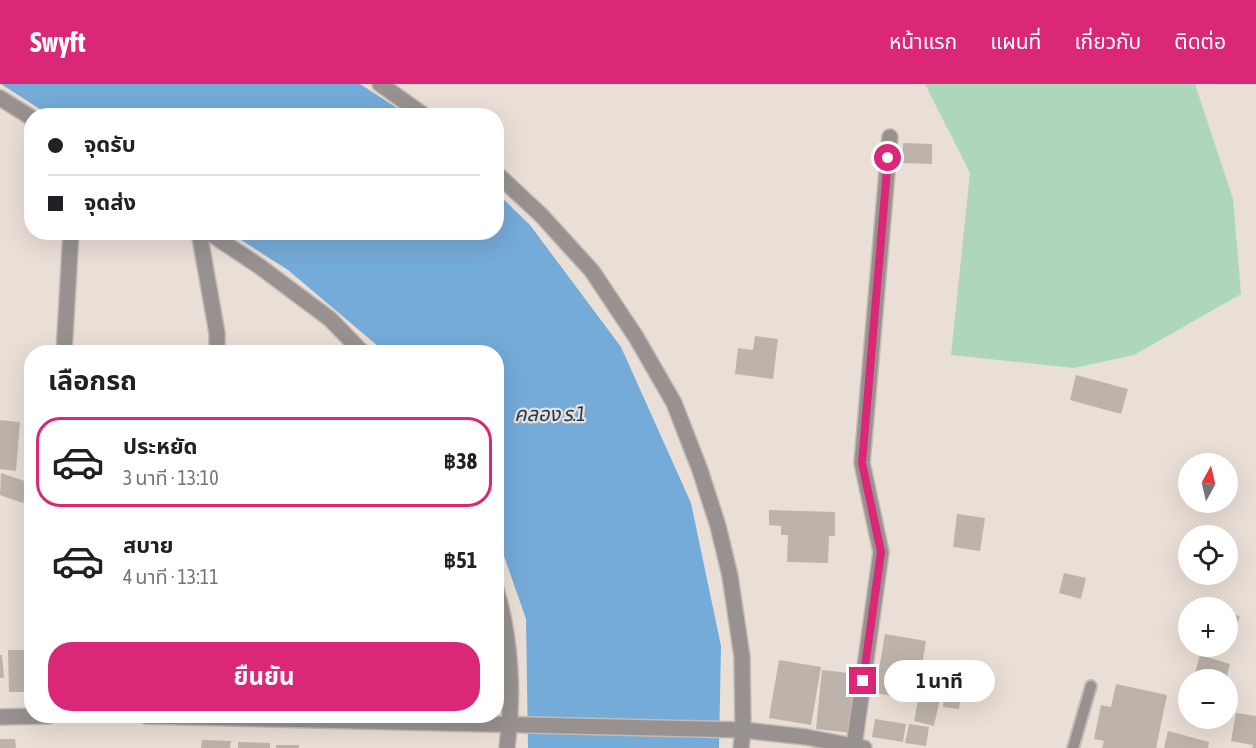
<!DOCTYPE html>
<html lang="th">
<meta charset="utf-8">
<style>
body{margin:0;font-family:"Asap Condensed","Noto Sans Thai",sans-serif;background:#f2f2f2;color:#202124;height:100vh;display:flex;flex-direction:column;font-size:22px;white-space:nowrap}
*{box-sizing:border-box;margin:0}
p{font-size:20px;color:#757577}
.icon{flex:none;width:33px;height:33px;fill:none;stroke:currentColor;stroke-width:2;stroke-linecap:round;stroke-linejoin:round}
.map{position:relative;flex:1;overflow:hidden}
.sheet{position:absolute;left:24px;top:261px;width:480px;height:378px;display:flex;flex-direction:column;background:#fff;border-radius:24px;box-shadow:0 6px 24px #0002}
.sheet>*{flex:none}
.banner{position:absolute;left:24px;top:24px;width:480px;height:132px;border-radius:24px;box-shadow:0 6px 24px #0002;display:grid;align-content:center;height:132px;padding:0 24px;background:#fff}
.needle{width:39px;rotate:8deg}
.fabs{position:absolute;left:1178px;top:369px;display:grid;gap:12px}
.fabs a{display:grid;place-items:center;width:60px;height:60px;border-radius:50%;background:#fff;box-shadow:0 6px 24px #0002;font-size:30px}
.end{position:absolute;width:27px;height:27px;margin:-14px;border:8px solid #db2777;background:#fff;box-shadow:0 0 0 3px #fff}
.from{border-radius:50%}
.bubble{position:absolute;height:42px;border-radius:21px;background:#fff;box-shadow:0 6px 24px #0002;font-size:20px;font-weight:700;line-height:42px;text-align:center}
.banner b{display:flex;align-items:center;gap:21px;height:57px;font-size:22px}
.banner b+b{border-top:2px solid #e0e0e0}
.banner i{width:15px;height:15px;background:#202124}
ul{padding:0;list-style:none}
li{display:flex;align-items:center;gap:18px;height:90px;margin:0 12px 9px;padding:0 12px;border:3px solid transparent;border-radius:24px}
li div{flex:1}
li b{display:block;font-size:22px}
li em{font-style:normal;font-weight:700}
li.on{border-color:#db2777}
li>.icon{width:54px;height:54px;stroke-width:1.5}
h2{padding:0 24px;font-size:27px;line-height:72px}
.action{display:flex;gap:12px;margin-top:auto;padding:12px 24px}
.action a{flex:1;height:69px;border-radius:24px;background:#db2777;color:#fff;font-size:24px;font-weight:700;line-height:69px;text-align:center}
header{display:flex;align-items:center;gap:36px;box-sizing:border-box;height:84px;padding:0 30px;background:#db2777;color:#fff}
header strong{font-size:28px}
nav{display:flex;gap:33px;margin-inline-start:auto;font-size:21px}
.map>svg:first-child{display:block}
.green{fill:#add6ba}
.water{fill:#75abd8}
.building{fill:#bdb3aa}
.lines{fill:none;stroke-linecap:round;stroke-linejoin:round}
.service-casing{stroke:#c3bab2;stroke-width:14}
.minor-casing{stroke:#c3bab2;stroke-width:18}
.service{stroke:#97928f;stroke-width:10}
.minor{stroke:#97928f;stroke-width:15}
.route{stroke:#db2777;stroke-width:8}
.labels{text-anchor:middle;stroke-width:4.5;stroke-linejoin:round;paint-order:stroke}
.water-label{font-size:20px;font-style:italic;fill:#133c5b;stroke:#eadfd6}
</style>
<header>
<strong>Swyft</strong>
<nav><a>หน้าแรก</a><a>แผนที่</a><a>เกี่ยวกับ</a><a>ติดต่อ</a></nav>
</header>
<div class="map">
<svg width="1256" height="664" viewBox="0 0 1256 664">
<rect width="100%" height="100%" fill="#eadfd6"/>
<polygon class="green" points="925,0 1195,0 1233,115 1241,210 1134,271 1074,284 951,271 970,89"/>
<g class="water">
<polygon points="1,0 360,0 408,31 49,31"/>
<polygon points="497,109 530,141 621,263 691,419 721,562 719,664 528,664 526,535 497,452 496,268 385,268 288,186 230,149 496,148"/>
</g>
<g class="building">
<polygon points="903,59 932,60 932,80 902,79"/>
<polygon points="755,252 778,255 773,295 735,290 738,264 753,266"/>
<polygon points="1076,291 1128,305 1121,330 1070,316"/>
<polygon points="0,336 20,338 16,387 0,385"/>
<polygon points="1,389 30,399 23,419 0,411"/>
<polygon points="769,426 835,428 835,452 829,452 828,479 787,478 788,451 781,451 781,442 769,441"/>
<polygon points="957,430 985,434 980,467 953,463"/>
<polygon points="1064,489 1086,494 1081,515 1059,509"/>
<polygon points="1227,529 1240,532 1231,563 1227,562"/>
<polygon points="885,550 926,557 916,616 875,609"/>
<polygon points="8,566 28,566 28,608 9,608"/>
<polygon points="0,571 2,571 4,594 0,594"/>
<polygon points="1200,571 1230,580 1226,596 1193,596"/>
<polygon points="779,576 821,583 811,641 769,634"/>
<polygon points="822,586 858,590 852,649 816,645"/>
<polygon points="947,594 963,596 959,625 943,623"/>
<polygon points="1116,600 1167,611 1156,664 1102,664 1104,657 1094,655 1101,621 1111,623"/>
<polygon points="921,601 942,605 934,642 914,637"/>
<polygon points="1236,629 1256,632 1256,664 1252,664 1253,661 1231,657"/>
<polygon points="875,635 906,640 903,658 872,653"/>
<polygon points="909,640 929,643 926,662 905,659"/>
<polygon points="1168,647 1209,658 1208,664 1164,664"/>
<polygon points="0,655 15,655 16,664 0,664"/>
<polygon points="202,656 231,657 230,664 201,664"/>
<polygon points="238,658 270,659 270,664 238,664"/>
<rect x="276" y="661" width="23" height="3"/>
</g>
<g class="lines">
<defs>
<polyline id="service" points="1073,664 1091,602"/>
<g id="minor">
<polyline points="380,0 425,32"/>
<polyline points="0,14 32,34"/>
<polyline points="496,89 541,131 592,187 636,253 674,319 700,386 718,442 730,492 742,573 743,646 741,664"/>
<polyline points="199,148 217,249 217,268"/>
<polyline points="208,148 259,182 330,235 362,268"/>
<polyline points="64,268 71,148"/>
<path d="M496,505C511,555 514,612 507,664"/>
<polyline points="146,632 743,646 806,653 864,664"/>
<polyline points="0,633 48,632"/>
<polyline points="854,662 881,468 862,379 890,53"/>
</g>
</defs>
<use href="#service" class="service-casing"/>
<use href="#minor" class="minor-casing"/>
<use href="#service" class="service"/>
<use href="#minor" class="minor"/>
</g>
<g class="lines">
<polyline class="route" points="863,597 881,468 862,379 888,74"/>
</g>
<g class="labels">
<g class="water-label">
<text x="550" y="337">คลอง ร.1</text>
</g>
</g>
</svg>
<div class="fabs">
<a><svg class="needle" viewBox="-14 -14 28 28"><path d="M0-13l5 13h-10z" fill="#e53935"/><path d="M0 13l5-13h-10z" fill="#757577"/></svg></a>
<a><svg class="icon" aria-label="locate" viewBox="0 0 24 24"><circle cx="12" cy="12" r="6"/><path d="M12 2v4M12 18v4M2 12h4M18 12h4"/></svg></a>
<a>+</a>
<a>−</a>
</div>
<i class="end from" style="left:888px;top:74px"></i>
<i class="end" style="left:863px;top:597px"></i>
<div class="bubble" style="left:884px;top:576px;width:111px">1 นาที</div>
<div class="banner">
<b><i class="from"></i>จุดรับ</b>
<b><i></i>จุดส่ง</b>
</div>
<section class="sheet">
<h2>เลือกรถ</h2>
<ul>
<li class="on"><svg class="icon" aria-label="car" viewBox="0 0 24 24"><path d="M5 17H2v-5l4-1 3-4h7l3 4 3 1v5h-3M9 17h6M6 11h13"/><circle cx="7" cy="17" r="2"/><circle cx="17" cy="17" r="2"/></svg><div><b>ประหยัด</b><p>3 นาที · 13:10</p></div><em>฿38</em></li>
<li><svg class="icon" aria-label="car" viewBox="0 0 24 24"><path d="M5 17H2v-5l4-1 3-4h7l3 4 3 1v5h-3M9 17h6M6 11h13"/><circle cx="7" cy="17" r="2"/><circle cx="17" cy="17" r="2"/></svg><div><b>สบาย</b><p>4 นาที · 13:11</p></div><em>฿51</em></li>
</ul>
<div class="action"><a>ยืนยัน</a></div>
</section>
</div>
